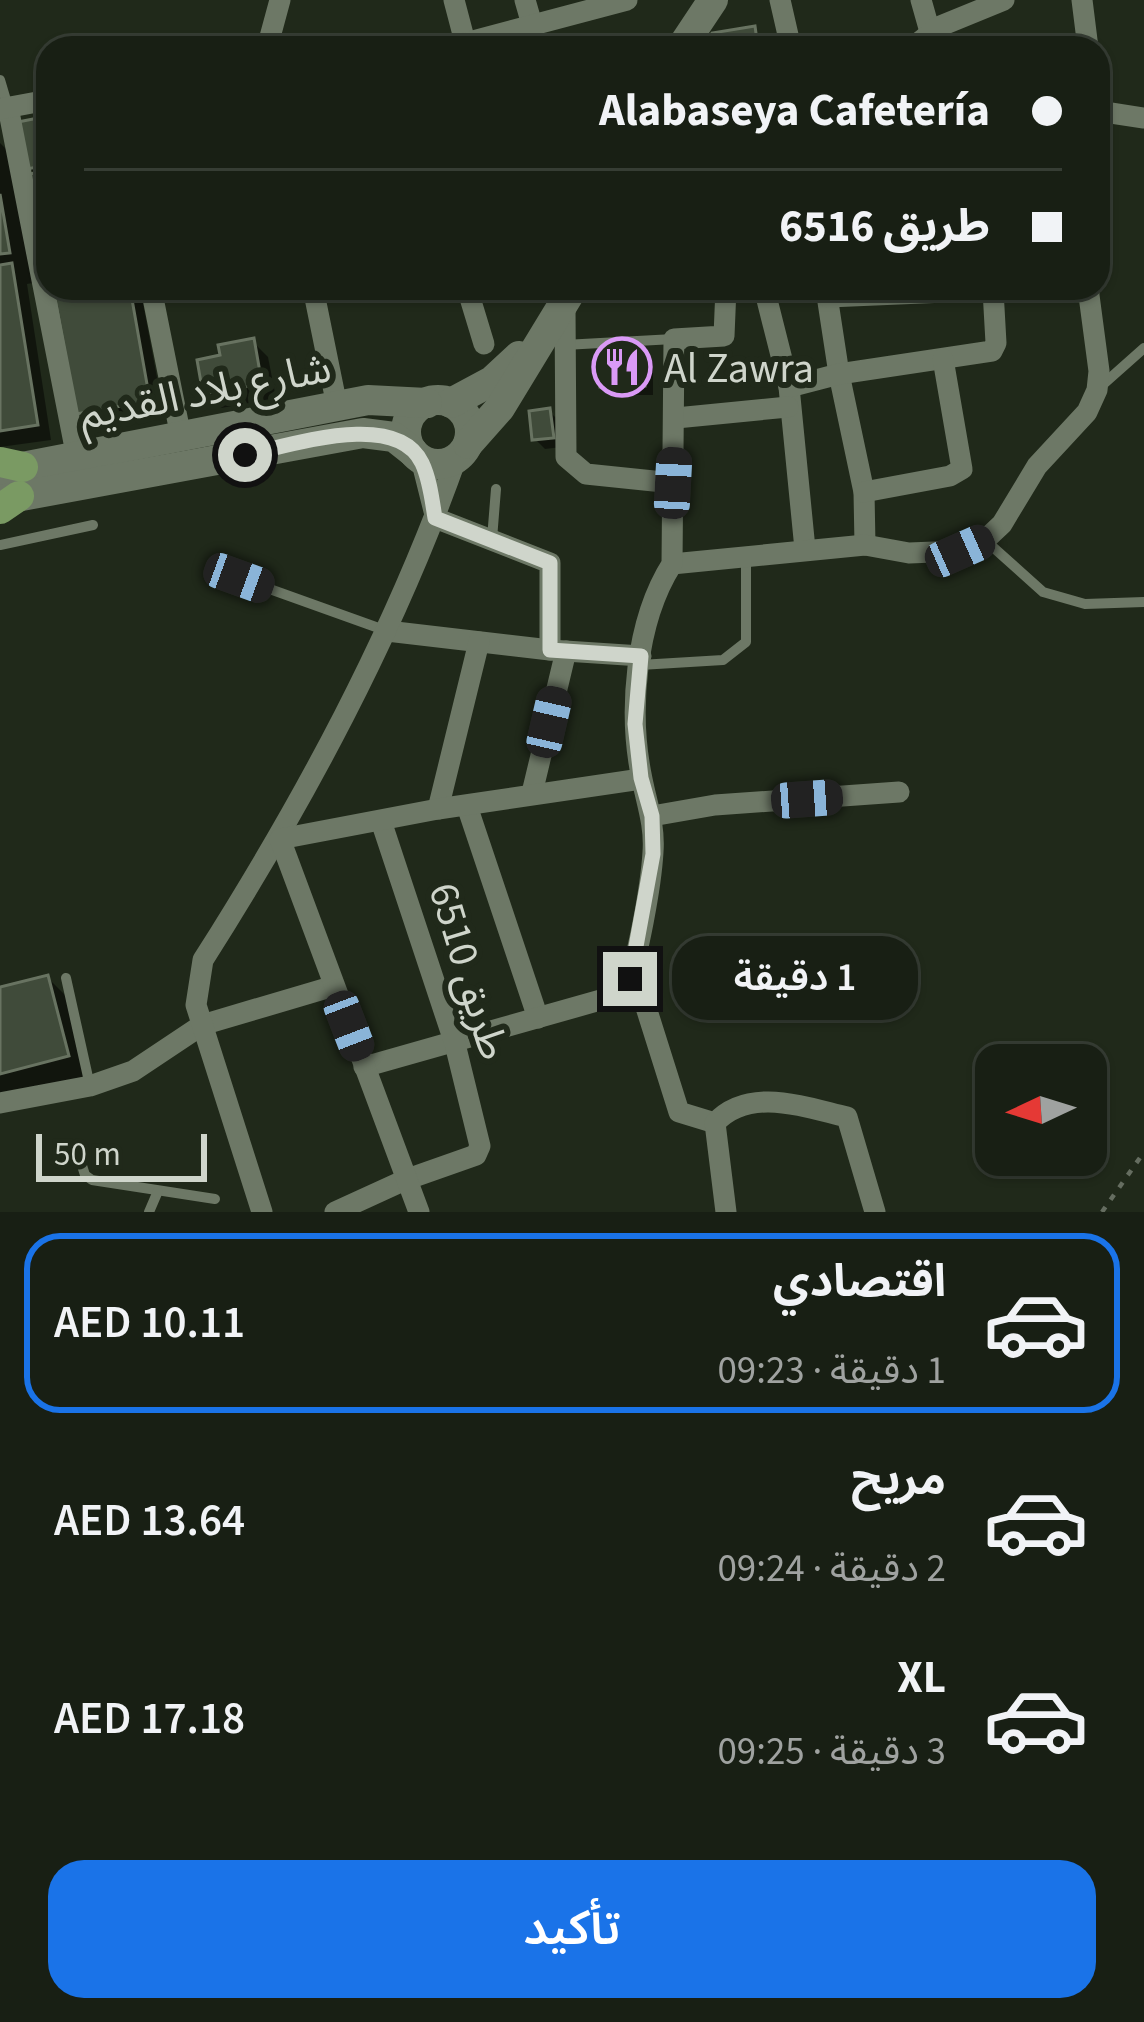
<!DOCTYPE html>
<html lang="ar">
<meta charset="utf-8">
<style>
body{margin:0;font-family:"Source Sans 3","Noto Sans Arabic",sans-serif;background:#21271d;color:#f1f3f6;direction:rtl;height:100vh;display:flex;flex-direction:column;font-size:45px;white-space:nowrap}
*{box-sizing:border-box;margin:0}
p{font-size:39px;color:#9fa2a0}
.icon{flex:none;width:66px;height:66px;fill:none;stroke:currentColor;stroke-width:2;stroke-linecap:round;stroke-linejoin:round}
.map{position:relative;height:1212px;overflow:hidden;direction:ltr}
.panel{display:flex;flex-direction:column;background:#181f14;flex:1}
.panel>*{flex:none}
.hud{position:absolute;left:36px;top:36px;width:1074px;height:264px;border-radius:36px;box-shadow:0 3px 9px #0004,0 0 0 3px #363d34;direction:rtl;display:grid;align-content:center;height:264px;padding:0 48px;background:#181f14}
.needle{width:78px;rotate:266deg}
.controls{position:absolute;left:975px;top:1044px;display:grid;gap:24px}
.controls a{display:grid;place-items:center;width:132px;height:132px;border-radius:24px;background:#181f14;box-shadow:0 3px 9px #0004,0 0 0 3px #363d34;font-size:60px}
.scale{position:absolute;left:36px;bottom:30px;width:171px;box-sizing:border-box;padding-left:12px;border:6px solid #cfd5cb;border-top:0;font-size:33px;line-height:42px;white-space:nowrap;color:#cfd5cb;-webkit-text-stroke:9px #20291a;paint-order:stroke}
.end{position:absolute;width:54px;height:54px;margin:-27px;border:15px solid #cfd5cb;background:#111;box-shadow:0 0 0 6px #111}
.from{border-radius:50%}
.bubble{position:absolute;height:84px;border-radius:36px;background:#181f14;box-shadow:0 3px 9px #0004,0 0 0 3px #363d34;font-size:39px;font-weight:600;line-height:84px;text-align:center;direction:rtl}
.car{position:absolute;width:36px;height:72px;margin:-36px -18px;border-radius:15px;box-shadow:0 0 9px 3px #0007;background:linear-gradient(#222 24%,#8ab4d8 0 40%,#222 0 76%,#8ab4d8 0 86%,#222 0)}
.hud b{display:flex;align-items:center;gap:42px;height:114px;font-size:45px}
.hud b+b{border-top:3px solid #363d34}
.hud i{width:30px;height:30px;background:#f1f3f6}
ul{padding:21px 0 0;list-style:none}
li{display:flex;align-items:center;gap:36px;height:180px;margin:0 24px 18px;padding:0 24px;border:6px solid transparent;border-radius:36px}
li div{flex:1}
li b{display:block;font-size:45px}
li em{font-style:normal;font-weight:600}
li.selected{border-color:#1a73e8}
li>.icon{width:108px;height:108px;stroke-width:1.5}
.primary-button{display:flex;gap:24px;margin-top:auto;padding:24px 48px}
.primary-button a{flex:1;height:138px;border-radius:36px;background:#1a73e8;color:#fff;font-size:48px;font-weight:600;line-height:138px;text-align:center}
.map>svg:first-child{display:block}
.shadow{fill:#0007}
.building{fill:#404b3a;stroke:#687361;stroke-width:3}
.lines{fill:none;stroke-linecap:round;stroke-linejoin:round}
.path{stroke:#656d60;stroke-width:4.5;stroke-dasharray:6 9;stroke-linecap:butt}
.lane{stroke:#6d7866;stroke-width:10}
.street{stroke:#6d7866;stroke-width:21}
.secondary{stroke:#6d7866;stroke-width:30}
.primary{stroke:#7a9a63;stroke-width:30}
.route{stroke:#cfd5cb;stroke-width:15}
.labels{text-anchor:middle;stroke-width:12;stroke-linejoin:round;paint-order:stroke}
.poi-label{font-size:42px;fill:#cfd5cb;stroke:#20291a;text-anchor:start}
.street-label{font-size:42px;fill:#cfd5cb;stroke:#20291a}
</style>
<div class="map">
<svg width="1144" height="1212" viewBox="0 0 1144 1212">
<rect width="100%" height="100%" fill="#20291a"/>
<g class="shadow">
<polygon points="754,30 772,48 711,48"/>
<polygon points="48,119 48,256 38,176 30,168"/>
<polygon points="0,143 17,160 38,282 27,284 51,440 0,447"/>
<polygon points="55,288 139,288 134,289 142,298 164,415 94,428 79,413 62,295"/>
<polygon points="253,342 268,357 276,398 221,408 206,393 223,358"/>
<polygon points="643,351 653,361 653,395 612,395 603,386"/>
<polygon points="549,411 559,421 562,447 545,449 535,439"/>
<polygon points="48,978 68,998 88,1076 0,1098 0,991"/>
</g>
<g class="building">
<polygon points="755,26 758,48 707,48 712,33"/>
<polygon points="48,116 48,165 27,169 18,122"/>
<polygon points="48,171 48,272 29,174"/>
<polygon points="0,194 10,253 0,254"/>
<polygon points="12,263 38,425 0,431 0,265"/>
<polygon points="82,288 130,288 150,401 76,414 54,293"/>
<polygon points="254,338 262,384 203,394 197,360 220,355 218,345"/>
<polygon points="644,348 645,386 600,387 599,349"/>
<polygon points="550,408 554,438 532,440 529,411"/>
<polygon points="48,975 69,1056 0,1074 0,987"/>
</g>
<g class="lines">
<polyline class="path" points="1102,1212 1144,1152"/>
<g class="lane">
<polyline points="0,80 8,107"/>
<polyline points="564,345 674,339"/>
<polyline points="1099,388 1144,348"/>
<polyline points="492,539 496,489"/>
<polyline points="985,540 1043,592 1085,604 1144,602"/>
<polyline points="0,545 93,525"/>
<polyline points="239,578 387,631"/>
<polyline points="640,665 723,660 746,642 746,558"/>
<polyline points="66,978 90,1086"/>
<polyline points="77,1150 85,1175 92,1180 215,1199"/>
<polyline points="149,1212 158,1191"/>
</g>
<g class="street">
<polyline points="454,0 465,42"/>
<polyline points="525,0 533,28 534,48"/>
<polyline points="780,0 791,48"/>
<polyline points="921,0 934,46"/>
<polyline points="1082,0 1088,48"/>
<polyline points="267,48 280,0"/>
<polyline points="447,48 627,0"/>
<polyline points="912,48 938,27 1004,0"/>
<polyline points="8,107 77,458"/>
<polyline points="0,109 48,100"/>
<polyline points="1098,111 1144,118"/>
<polyline points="151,288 181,437"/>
<polyline points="313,288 337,406"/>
<polyline points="467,288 484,344"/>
<polyline points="764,288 789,387 805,549"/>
<polyline points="826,289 839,374 864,492 865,545"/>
<polyline points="828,297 993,290 1089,292"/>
<polyline points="565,308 566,457 586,474 673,483"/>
<polyline points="789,387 839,374 992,351 996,343 993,290"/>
<polyline points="676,418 788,407"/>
<polyline points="421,459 434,511"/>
<polyline points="864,492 950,476 962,469 943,359"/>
<polyline points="435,518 550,563 550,650"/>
<polyline points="672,564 865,545 909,553 960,551 985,540 1002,524 1037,466 1087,412 1097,390 1099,371 1088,288"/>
<polyline points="387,631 550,650 641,656"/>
<polyline points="532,793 566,651"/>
<polyline points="467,806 538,1018"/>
<polyline points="438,809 479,642"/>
<polyline points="652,816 715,805 899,792"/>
<polyline points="627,988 644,1001 679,1112 715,1123"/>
<path d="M364,1067L618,995L627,988C638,955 651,887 653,852C655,826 647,804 642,779C628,713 635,622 672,564L674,339L724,336L726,288"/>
<polyline points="0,1103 90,1086 133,1071 202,1025 334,986"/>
<path d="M262,1212L196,1005L203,960C304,801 393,636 456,459"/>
<polyline points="335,1212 405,1180 476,1155 480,1146 455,1044 381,821"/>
<polyline points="419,1212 280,839 438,809 641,779"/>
<path d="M726,1212L715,1123C749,1086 804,1107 847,1117L875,1212"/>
</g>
<g class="secondary">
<polyline points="681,48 713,0"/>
<circle cx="438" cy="432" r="32"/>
<polyline points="451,403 492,381 519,356"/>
<polyline points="468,444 500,408 573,288"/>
<polyline points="2,471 368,400 427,403"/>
<polyline points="0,500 363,433 394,437 413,452"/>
</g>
<g class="primary">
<polyline points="0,462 23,467"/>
<polyline points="0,509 19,496"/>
</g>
</g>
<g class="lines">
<path class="route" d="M245,455C290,446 396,409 422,463C430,480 432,500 435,518L550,563V650L641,656L635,724L641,778L652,816L653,854L630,979"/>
</g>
<defs>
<symbol id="restaurant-ring" viewBox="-11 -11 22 22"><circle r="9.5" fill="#20291a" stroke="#da9af6" stroke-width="1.5"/><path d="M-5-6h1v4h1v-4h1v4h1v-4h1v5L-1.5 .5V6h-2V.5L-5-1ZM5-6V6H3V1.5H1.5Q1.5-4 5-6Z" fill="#da9af6"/></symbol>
</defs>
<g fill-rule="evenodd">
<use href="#restaurant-ring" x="589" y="334" width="66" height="66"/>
</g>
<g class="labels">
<g class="poi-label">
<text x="664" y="382">Al Zawra</text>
</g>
<g class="street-label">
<text transform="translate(205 390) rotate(-11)" y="15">شارع بلاد القديم</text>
<text transform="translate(470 971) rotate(73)" y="15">طريق 6510</text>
</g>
</g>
</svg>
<div class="controls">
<a><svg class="needle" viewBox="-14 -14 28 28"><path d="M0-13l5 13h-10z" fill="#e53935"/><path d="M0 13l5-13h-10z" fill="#9fa2a0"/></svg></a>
</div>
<div class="scale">50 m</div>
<i class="end from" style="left:245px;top:455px"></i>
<i class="end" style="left:630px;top:979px"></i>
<div class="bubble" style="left:672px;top:936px;width:246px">1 دقيقة</div>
<i class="car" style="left:673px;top:483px;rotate:3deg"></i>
<i class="car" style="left:960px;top:551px;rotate:66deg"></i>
<i class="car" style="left:239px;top:578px;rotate:110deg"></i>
<i class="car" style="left:549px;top:722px;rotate:13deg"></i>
<i class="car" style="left:807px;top:799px;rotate:86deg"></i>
<i class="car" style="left:349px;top:1026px;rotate:159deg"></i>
<div class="hud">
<b><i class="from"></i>Alabaseya Cafetería</b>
<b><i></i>طريق 6516</b>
</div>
</div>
<section class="panel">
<ul>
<li class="selected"><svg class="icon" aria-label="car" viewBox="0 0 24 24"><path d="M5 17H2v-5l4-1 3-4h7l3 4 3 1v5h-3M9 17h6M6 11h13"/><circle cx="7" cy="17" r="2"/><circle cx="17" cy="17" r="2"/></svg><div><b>اقتصادي</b><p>1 دقيقة · 09:23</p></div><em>AED 10.11</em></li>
<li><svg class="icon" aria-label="car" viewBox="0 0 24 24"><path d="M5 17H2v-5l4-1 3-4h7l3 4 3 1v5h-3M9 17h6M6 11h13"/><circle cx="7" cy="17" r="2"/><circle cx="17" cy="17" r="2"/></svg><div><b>مريح</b><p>2 دقيقة · 09:24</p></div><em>AED 13.64</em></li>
<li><svg class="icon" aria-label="car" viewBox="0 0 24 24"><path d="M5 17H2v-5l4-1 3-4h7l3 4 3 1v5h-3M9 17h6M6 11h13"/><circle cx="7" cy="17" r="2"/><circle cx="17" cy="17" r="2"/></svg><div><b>XL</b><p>3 دقيقة · 09:25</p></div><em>AED 17.18</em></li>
</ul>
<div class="primary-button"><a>تأكيد</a></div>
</section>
